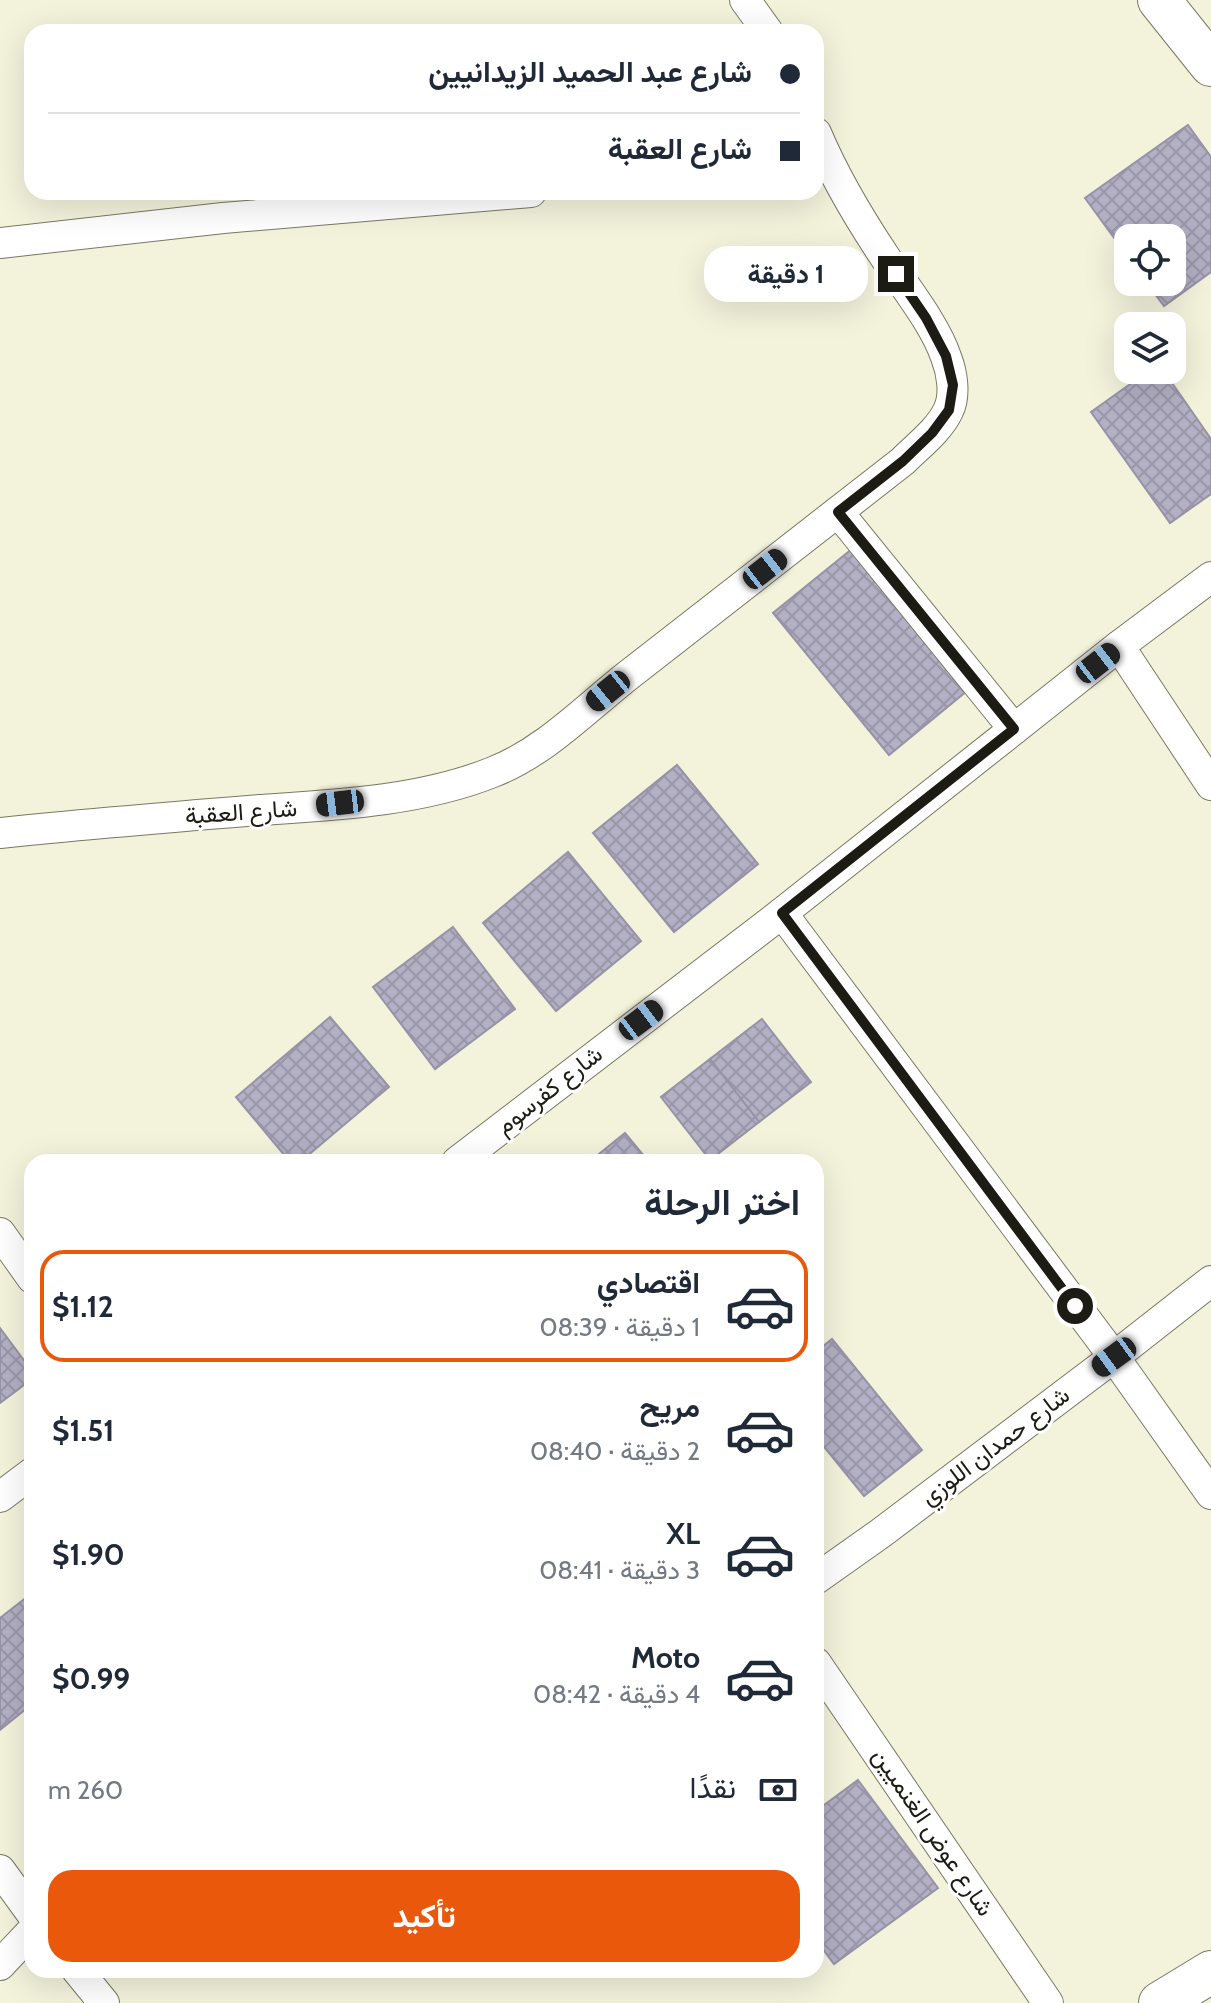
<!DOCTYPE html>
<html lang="ar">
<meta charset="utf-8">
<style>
body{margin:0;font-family:Cabin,Vazirmatn,sans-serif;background:#f2f2f3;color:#1f2937;direction:rtl;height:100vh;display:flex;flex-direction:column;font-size:30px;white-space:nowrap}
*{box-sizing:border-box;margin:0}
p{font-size:26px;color:#747a83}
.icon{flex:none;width:44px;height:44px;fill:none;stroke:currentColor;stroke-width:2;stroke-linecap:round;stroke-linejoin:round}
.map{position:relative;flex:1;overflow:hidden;direction:ltr}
.sheet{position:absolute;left:24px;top:1154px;width:800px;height:824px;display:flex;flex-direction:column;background:#fff;border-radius:24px;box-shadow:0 8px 32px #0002;direction:rtl}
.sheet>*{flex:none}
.banner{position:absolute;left:24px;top:24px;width:800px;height:176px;border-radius:24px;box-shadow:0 8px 32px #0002;direction:rtl;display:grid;align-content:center;height:176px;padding:0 24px;background:#fff}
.buttons{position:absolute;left:1114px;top:224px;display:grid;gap:16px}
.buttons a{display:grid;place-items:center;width:72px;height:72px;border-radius:16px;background:#fff;box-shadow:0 8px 32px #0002;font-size:40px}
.end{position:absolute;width:36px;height:36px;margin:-18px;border:10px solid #1c1c14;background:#fff;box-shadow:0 0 0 4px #fff}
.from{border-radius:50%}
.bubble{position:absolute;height:56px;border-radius:24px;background:#fff;box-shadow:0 8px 32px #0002;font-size:26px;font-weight:700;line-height:56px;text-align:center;direction:rtl}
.car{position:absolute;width:24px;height:48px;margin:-24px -12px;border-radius:10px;box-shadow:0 0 6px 2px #0007;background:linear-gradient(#222 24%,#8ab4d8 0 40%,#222 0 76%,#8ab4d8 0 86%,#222 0)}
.banner b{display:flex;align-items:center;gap:28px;height:76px;font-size:30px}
.banner b+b{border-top:2px solid #e0e1e3}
.banner i{width:20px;height:20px;background:#1f2937}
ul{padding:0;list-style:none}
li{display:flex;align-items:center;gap:24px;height:112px;margin:0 16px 12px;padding:0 8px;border:4px solid transparent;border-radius:24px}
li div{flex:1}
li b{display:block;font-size:30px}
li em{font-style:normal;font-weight:700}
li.current{border-color:#ea580c}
li>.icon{width:72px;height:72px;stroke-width:1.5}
h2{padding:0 24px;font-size:36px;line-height:96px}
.pay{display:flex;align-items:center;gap:20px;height:88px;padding:0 24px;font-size:30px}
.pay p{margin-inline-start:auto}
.action{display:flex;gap:16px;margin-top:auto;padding:16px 24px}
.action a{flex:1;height:92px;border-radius:24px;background:#ea580c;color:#fff;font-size:32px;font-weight:700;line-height:92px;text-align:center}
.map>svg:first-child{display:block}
.building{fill:url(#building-cross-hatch);stroke:#9793a7;stroke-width:2}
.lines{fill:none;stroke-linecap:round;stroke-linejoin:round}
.street-casing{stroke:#797864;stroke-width:32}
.secondary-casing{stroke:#797864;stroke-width:44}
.street{stroke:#fff;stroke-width:30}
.secondary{stroke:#fff;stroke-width:42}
.route{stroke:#1c1c14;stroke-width:10}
.labels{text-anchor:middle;stroke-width:6;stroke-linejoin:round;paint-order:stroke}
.street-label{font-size:24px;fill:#1c1c14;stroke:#fff}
</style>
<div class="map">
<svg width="1211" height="2003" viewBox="0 0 1211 2003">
<defs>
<pattern id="building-cross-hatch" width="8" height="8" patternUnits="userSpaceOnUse" patternTransform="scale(2)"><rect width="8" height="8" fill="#b3afc4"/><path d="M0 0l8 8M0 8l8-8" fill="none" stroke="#9996a8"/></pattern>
</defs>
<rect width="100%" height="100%" fill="#f3f2db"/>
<g class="building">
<polygon points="1188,125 1211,157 1211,272 1164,306 1146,282 1172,282 1172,238 1128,238 1128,257 1085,198"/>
<polygon points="1150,370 1163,370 1211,439 1211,494 1170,523 1091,412"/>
<polygon points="852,549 968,690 889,755 773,613"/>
<polygon points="677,765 758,864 674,932 593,833"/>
<polygon points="568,852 641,941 556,1011 483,923"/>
<polygon points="453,927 515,1009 435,1069 373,987"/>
<polygon points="330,1017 389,1087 300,1162 290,1162 236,1097"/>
<polygon points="762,1019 811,1082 759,1122 710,1059"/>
<polygon points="710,1059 759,1122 710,1160 661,1097"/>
<polygon points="625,1133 649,1162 589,1162"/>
<polygon points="0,1328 32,1371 32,1379 0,1403"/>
<polygon points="832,1339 922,1450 864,1496 816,1437 816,1352"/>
<polygon points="32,1593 32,1704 0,1730 0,1618"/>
<polygon points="858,1780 938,1888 834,1964 816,1940 816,1811"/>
</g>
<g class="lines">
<defs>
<g id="street">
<polyline points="745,0 768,32"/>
<polyline points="0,243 223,218 531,192"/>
<polyline points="838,512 1014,729"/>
<polyline points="1119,646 1211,785"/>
<path d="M0,833C87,824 173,817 260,810C337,805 421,801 493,772C547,751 589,705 635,670C724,600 814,531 903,461C918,446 939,430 948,411C956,395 952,372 946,357C935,324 904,286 885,257C859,218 834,176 816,133"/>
<polyline points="782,913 1114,1357 1211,1494"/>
<polyline points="457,1162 782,913 1119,646 1211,577"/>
<polyline points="0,1233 32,1278"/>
<polyline points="0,1497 32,1473"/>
<polyline points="816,1579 881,1533 1114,1357 1211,1281"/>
<polyline points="816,1663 1048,2003"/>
<polyline points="0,1870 32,1914"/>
<polyline points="0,1965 32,1931"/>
<polyline points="77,1970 104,2003"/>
</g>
<g id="secondary">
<polyline points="1159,0 1211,65"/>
<polyline points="1160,2003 1211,1972"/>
</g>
</defs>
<use href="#street" class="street-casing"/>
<use href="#secondary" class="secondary-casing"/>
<use href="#street" class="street"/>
<use href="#secondary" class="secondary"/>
</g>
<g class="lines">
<polyline class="route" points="896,274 926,318 946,356 953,385 949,410 932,433 903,461 838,512 1014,729 782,913 1075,1306"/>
</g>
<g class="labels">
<g class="street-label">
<text transform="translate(241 812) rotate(-4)" y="8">شارع العقبة</text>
<text transform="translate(549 1090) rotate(-38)" y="8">شارع كفرسوم</text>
<text transform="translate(995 1446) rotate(-37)" y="8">شارع حمدان اللوزي</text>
<text transform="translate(933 1832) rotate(56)" y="8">شارع عوض الغنميين</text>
</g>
</g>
</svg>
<div class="buttons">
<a><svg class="icon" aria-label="locate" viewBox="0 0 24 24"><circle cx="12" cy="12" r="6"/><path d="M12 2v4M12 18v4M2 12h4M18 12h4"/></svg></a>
<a><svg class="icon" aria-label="layers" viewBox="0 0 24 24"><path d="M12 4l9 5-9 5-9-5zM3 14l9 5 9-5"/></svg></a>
</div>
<i class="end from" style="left:1075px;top:1306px"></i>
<i class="end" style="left:896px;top:274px"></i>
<div class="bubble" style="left:704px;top:246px;width:164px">1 دقيقة</div>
<i class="car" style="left:765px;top:569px;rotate:52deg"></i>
<i class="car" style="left:1098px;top:663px;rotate:52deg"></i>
<i class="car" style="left:608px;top:691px;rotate:231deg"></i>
<i class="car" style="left:340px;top:803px;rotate:263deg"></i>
<i class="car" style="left:641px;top:1020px;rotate:53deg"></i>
<i class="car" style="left:1114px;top:1357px;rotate:234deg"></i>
<div class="banner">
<b><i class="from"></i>شارع عبد الحميد الزيدانيين</b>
<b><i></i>شارع العقبة</b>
</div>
<section class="sheet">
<h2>اختر الرحلة</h2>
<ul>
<li class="current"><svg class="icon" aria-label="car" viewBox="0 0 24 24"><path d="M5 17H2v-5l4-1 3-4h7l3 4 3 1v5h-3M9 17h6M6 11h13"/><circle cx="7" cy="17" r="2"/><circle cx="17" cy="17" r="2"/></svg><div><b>اقتصادي</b><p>1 دقيقة · 08:39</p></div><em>$1.12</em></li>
<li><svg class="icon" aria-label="car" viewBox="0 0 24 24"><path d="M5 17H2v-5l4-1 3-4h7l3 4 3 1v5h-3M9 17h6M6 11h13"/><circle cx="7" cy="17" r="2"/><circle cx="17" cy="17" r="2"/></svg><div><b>مريح</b><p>2 دقيقة · 08:40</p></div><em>$1.51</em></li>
<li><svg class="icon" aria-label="car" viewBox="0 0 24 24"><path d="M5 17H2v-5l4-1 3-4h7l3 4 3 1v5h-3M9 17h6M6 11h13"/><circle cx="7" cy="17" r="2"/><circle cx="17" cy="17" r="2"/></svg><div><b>XL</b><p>3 دقيقة · 08:41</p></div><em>$1.90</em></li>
<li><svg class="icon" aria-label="car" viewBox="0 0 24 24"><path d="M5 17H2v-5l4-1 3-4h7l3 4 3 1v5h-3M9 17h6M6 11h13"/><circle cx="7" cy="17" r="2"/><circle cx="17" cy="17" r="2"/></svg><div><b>Moto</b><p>4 دقيقة · 08:42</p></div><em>$0.99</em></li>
</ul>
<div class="pay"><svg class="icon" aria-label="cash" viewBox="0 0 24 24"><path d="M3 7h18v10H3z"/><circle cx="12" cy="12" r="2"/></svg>نقدًا<p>260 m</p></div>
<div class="action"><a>تأكيد</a></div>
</section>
</div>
